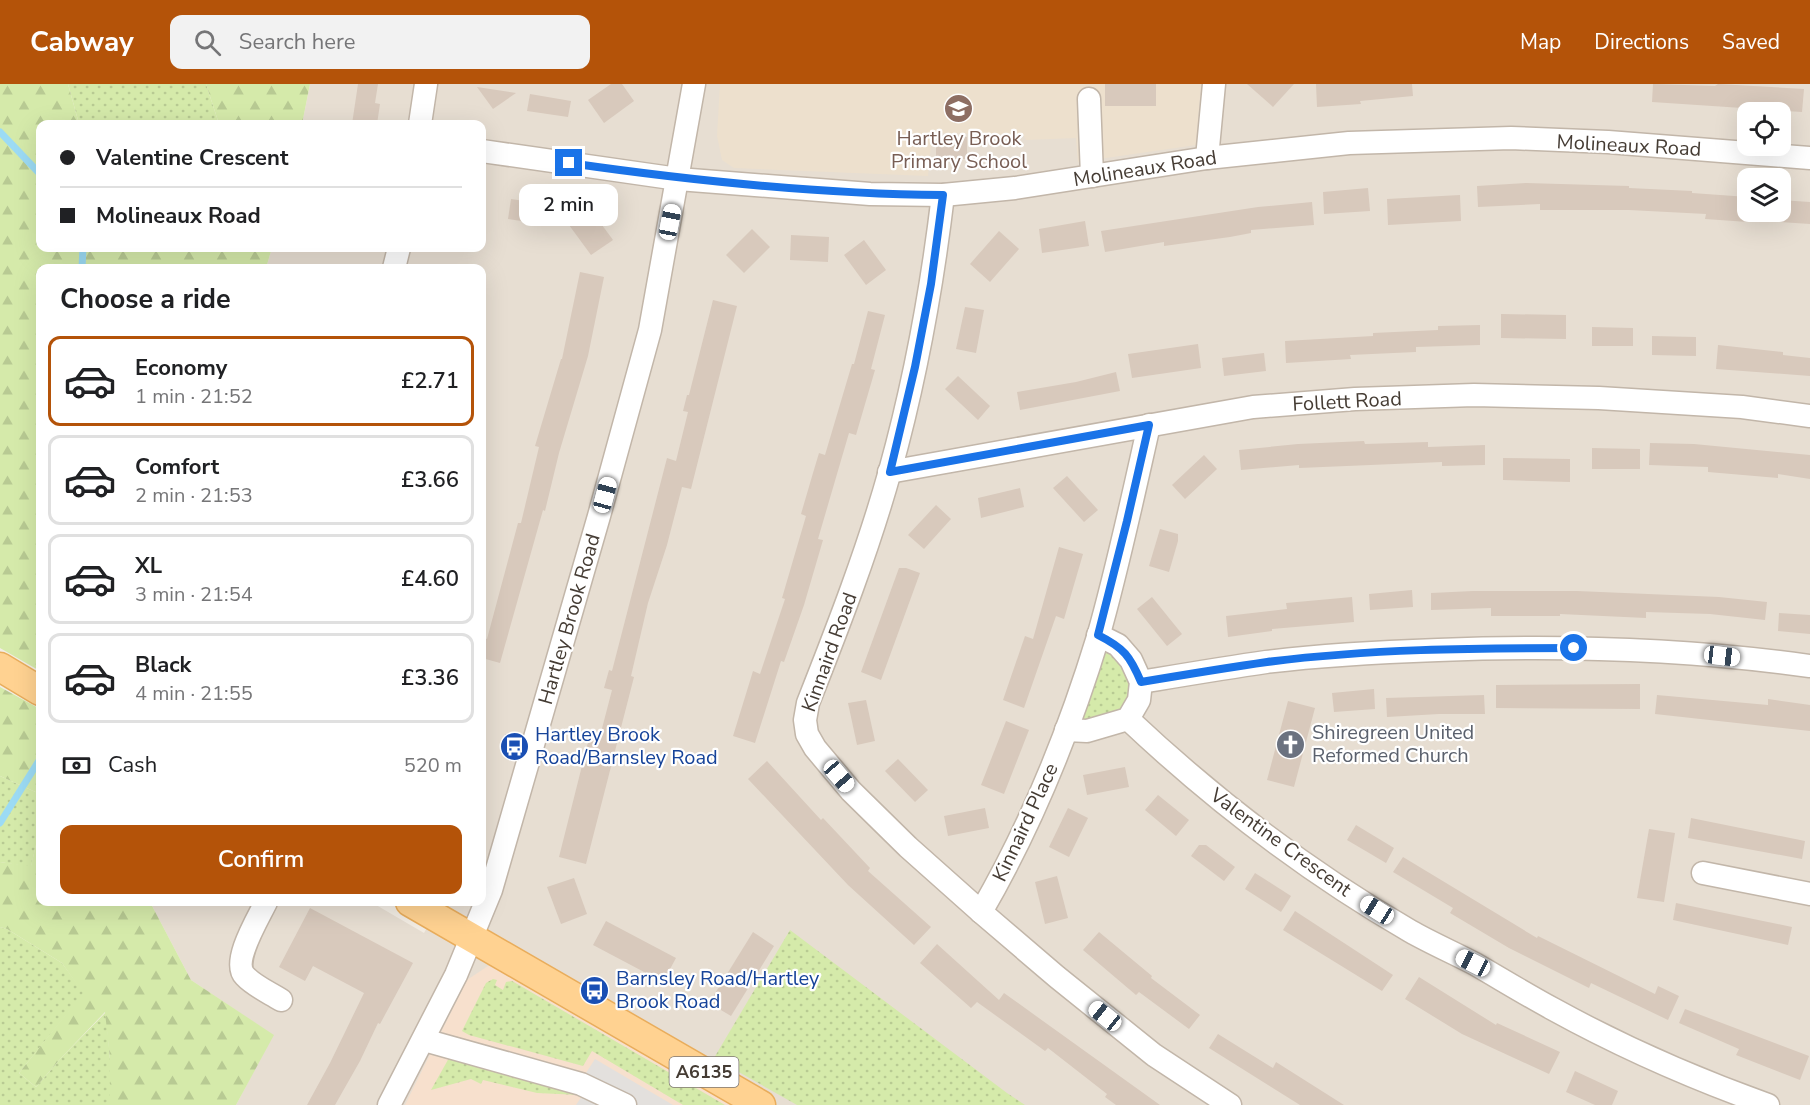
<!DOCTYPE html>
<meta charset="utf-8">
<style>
body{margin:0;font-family:"Nunito Sans",sans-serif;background:#f2f2f2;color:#202124;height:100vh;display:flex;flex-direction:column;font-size:22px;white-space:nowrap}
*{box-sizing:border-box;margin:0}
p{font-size:20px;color:#757577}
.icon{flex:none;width:33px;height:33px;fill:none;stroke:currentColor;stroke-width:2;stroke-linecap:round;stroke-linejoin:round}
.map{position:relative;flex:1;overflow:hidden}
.side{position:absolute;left:36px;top:180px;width:450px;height:642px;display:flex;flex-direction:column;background:#fff;border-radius:12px;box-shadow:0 6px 24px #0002}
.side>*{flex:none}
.hud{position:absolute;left:36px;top:36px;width:450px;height:132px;border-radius:12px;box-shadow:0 6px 24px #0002;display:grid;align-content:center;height:132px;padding:0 24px;background:#fff}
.tools{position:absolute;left:1737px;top:18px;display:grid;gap:12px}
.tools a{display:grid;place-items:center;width:54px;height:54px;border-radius:12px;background:#fff;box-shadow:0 6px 24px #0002;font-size:30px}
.end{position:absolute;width:27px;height:27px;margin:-14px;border:8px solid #1a73e8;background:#fff;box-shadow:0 0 0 3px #fff}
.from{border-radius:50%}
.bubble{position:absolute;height:42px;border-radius:12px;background:#fff;box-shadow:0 6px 24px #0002;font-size:20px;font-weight:600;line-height:42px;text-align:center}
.car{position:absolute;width:18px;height:36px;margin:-18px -9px;border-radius:8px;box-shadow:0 0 4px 2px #0007;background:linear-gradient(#fff 24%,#345 0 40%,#fff 0 76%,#345 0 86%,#fff 0)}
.hud b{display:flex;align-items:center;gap:21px;height:57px;font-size:22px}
.hud b+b{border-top:2px solid #e0e0e0}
.hud i{width:15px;height:15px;background:#202124}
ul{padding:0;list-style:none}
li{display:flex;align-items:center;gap:18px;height:90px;margin:0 12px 9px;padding:0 12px;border:3px solid #e0e0e0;border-radius:12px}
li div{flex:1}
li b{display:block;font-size:22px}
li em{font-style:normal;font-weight:600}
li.on{border-color:#b45309}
li>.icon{width:54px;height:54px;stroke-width:1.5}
h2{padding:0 24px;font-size:27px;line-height:72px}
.pay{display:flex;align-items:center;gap:15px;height:66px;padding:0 24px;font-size:22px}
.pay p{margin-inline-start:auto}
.button{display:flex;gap:12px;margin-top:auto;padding:12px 24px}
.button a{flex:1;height:69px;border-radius:12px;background:#b45309;color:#fff;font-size:24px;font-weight:600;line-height:69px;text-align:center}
header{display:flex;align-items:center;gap:36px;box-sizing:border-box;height:84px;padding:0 30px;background:#b45309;color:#fff}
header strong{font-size:28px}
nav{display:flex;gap:33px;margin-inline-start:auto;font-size:21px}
.search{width:420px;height:54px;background:#f2f2f2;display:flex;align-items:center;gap:15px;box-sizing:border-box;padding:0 21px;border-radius:12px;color:#757577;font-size:22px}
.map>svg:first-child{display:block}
.residential{fill:#e7ded2;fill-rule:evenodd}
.commercial{fill:#f7e0cd}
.education{fill:#ede0cd}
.grass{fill:url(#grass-dots)}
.forest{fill:url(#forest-firs)}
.parking{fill:#e3e0dd}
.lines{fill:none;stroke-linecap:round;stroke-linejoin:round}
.stream{stroke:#9cdbf4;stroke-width:7}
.building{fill:#d8c9bc}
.minor-casing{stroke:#c2b6a9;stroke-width:25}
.major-casing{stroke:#e9ad5c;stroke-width:31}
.minor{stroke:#fff;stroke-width:22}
.major{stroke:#ffd291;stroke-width:28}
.route{stroke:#1a73e8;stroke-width:8}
.labels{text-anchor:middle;stroke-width:4.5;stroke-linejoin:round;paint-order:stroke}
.shield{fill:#fff;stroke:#7d7671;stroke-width:1.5}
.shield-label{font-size:18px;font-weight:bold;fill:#453c34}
.education-label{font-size:20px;fill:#785e54;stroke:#fff}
.street-label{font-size:20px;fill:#453c34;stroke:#fff}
.worship-label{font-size:20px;fill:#5b616d;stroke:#fff;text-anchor:start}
.transit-label{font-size:20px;fill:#164399;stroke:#fff;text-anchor:start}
</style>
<header>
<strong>Cabway</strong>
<div class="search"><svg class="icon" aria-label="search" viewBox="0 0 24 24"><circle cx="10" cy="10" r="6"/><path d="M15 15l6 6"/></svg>Search here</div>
<nav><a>Map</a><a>Directions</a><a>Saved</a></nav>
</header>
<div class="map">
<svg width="1810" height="1021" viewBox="0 0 1810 1021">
<defs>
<pattern id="grass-dots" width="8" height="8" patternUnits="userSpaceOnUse" patternTransform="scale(1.5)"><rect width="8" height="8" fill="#d5eaaa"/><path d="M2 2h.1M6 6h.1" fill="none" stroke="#b8ca93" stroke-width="1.8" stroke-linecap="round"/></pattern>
<pattern id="forest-firs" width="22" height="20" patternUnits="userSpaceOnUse" patternTransform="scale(1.5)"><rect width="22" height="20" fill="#d5eaaa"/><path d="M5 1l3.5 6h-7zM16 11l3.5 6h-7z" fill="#b8ca93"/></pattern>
</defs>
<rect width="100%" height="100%" fill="#f3ede4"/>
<path class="residential" d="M310,0H1810V1021H236L273,951L191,896L150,818H371L424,849L441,818H482V184H266L272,164H482V40H302ZM1748,28H1780V62H1748ZM1748,94H1780V128H1748Z"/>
<polygon class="commercial" points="488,882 503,883 742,1021 405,1021 467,896"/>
<polygon class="education" points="720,0 1201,0 1196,61 1078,78 1076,54 1026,56 1023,50 932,49 928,92 734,84 722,76 717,52"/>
<g class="grass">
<polygon points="68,0 206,0 219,40 79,40"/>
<polygon points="1102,559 1133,590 1132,612 1120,629 1105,637 1076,637"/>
<polygon points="0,692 40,710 40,743 31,783 0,778"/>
<polygon points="0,843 7,845 62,879 84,909 19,989 36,1003 62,973 106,928 110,975 110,1021 0,1021"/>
<polygon points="790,846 1007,1009 1025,1021 797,1021 714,974"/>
<polygon points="493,895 497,896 495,901 503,906 506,898 512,897 725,1021 683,1021 592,967 583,982 469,951 462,947 486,899"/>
<polygon points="449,974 580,1011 537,1009 483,996 481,1000 471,995 431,1006"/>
</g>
<g class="forest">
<polygon points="0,0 68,0 79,40 40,40 40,164 172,164 184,168 185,164 272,164 266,184 40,184 40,587 0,564"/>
<polygon points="206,0 310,0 302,40 219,40"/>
<polygon points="0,603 40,625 40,710 0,692"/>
<polygon points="40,743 40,818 150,818 191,896 274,951 236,1021 110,1021 110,975 105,928 62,973 36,1003 19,989 83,909 62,879 7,845 0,843 0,778 31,782"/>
</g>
<polygon class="parking" points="595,975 673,1021 576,1021 584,1009 577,1003"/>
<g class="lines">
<g class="stream">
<polyline points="0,48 40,90"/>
<polyline points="82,184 83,164"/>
<polyline points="0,739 40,675"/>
</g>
</g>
<g class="building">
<polygon points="358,0 378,0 375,19 380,20 377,40 352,40"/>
<polygon points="611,0 622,0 634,17 604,39 588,16"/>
<rect x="1105" y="0" width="51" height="22"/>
<polygon points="1247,0 1294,0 1273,23"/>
<polygon points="1316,0 1412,0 1413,12 1360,17 1361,20 1317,23"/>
<polygon points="1653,0 1715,2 1718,0 1804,5 1802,28 1652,18"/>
<polygon points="477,3 516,9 493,25"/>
<polygon points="530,10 571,17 568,33 527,27"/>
<rect x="936" y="53" width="31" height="22"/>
<polygon points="1526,99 1629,102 1629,104 1692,107 1692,109 1748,113 1748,138 1705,135 1706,130 1629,126 1540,126 1540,120 1478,123 1477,102"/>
<polygon points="1368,104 1370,127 1324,130 1323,108"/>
<polygon points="1460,111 1461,137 1388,141 1387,115"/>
<polygon points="511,115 551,121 548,141 508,135"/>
<polygon points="1780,116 1810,118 1810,140 1780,138"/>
<polygon points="1312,118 1314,141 1251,146 1251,149 1230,153 1164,162 1164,158 1105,168 1101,147 1258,123"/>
<polygon points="591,126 613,156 591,171 569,141"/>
<polygon points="1085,137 1089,162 1042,169 1039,145"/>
<polygon points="752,145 770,163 744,189 726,171"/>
<polygon points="999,147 1019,165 990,198 970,180"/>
<polygon points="791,151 829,153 828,178 790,176"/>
<polygon points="864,156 886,186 866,201 844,171"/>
<polygon points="580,188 604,193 588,272 559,369 545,427 543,426 500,579 482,574 482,553 487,555 518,439 521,439 539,363 535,362 561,275 562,275"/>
<polygon points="713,216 737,222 691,405 682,403 667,461 648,519 631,592 634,593 586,780 559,773 589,654 599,656 612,606 604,604 609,586 612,587 667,374 676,377 688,328 683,327 687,311 689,311"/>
<polygon points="965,223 984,226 976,269 956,265"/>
<polygon points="868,227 885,231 871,285 875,286 856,351 849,349 818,455 823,456 804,521 784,578 781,577 755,659 733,652 753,587 760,590 785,515 782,514 806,432 801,430 813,389 819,369 825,371 852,280 854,280"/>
<polygon points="1501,230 1566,231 1566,255 1501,254"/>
<polygon points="1480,241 1480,261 1416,263 1416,268 1350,271 1351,275 1286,279 1285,257 1373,252 1373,249 1438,246 1438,242"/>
<polygon points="1592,243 1633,244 1633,262 1592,262"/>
<polygon points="1652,252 1696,253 1696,272 1652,271"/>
<polygon points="1198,260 1201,284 1132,294 1128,270"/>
<polygon points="1718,261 1783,268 1783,271 1810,274 1810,292 1716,285"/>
<polygon points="1264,269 1266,287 1224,292 1222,274"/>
<polygon points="1116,288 1120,307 1020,326 1017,308 1076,298"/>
<polygon points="958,292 990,322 978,336 945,305"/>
<polygon points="1364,357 1365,360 1428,358 1428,363 1485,361 1485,381 1442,382 1442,378 1299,384 1299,381 1241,386 1239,366 1298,360"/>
<polygon points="1650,359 1694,360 1810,371 1810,395 1778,390 1778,394 1708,388 1708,383 1649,381"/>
<polygon points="1592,364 1640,365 1640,385 1592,385"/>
<polygon points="1204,371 1217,385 1185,415 1172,401"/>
<polygon points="1503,374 1570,375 1570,398 1503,396"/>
<polygon points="1067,392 1098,426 1084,438 1053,404"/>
<polygon points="1020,404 1024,423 981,434 978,414"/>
<polygon points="936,421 951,435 924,465 908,451"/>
<polygon points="1160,445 1178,450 1178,457 1169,488 1149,482"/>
<polygon points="1059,463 1083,470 1064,535 1056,532 1024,624 1003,616 1025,552 1033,555"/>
<polygon points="899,484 906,484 920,489 881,596 861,588"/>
<polygon points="1412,506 1413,523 1370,526 1369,510"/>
<polygon points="1473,507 1577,507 1719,513 1767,518 1765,536 1710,530 1646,528 1646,534 1560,530 1560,532 1491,532 1491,524 1431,526 1431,509"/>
<polygon points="1152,513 1182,550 1167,562 1137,525"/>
<polygon points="1352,513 1354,538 1272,545 1272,547 1228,553 1226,532 1287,525 1286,519"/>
<polygon points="1779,529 1810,531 1810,550 1778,547"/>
<polygon points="1640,600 1640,625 1496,624 1496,601"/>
<polygon points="1374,605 1375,625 1334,628 1332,609"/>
<polygon points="1484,611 1485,630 1439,630 1387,633 1386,614"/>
<polygon points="1657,611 1768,621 1768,615 1810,621 1810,647 1655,630"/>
<polygon points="866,616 875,657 857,661 848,619"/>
<polygon points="1288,617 1315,624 1294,703 1267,696"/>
<polygon points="1006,637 1029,646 1004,710 981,701"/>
<polygon points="898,675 928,706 915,718 885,687"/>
<polygon points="767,677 821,736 823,734 870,784 868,787 931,843 914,861 848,801 748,695"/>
<polygon points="1125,683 1129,703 1087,711 1083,691"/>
<polygon points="1158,711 1189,736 1176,752 1145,726"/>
<polygon points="985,724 989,744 948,752 944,732"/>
<polygon points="1068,724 1088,734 1069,773 1049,763"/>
<polygon points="1691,734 1805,757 1802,775 1688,754"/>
<polygon points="1356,741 1394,764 1386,779 1347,756"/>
<polygon points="1649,745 1675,749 1664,818 1637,814"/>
<polygon points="1199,761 1206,761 1235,783 1224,797 1191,772"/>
<polygon points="1403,773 1537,854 1538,852 1655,910 1658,902 1679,912 1668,936 1591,899 1589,904 1509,864 1450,829 1453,824 1393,788"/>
<polygon points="1255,789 1291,812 1281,828 1245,805"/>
<polygon points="1057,792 1068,834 1045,840 1035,798"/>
<polygon points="574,794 587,830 561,840 547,803"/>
<polygon points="1676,819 1792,843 1788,861 1673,836"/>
<polygon points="310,824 413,879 380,940 378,939 360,977 335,1021 307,1021 330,979 364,909 313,882 305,897 279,883"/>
<polygon points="1295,827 1393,891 1382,907 1283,846"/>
<polygon points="606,837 676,874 663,898 593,861"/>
<polygon points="753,848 774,862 731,932 709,919"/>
<polygon points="1099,848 1152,892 1151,894 1200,931 1189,945 1139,908 1136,911 1083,866"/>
<polygon points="937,860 999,916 1004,909 1160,1021 1116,1021 1105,1013 1107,1010 1048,964 1045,967 977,918 971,924 920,879"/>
<polygon points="1419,893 1496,941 1497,939 1560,968 1549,990 1462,950 1405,915"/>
<polygon points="1685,925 1809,972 1800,996 1736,971 1739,965 1679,939"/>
<polygon points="1218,950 1273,984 1276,978 1344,1021 1300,1021 1209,964"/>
<polygon points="1575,987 1618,1007 1612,1021 1595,1021 1566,1008"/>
</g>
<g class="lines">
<defs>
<g id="minor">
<polyline points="1089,15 1092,92"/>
<polyline points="420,40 426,0"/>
<polyline points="482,67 678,95 870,110 943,111 1015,104 1207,74 1349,59 1511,54 1608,58 1810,74"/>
<polyline points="1207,74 1214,0"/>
<path d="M943,111C932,204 915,297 890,387C868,466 838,543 808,619L805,636L807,650L815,664L851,707L908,763L981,828L1057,893L1154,971L1230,1021"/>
<polyline points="394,184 399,164"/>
<polyline points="889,388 1253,323 1355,315 1474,311 1599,314 1742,323 1810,332"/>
<path d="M1141,598C1183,591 1224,584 1266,578C1323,571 1381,568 1438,566C1562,561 1687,565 1810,582"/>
<path d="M1128,635C1214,716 1308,788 1410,847C1431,859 1454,869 1475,880C1501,895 1527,911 1553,925C1622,963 1695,995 1768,1021"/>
<polyline points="1066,646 1087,647 1128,635 1139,616 1141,598 1131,576 1118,561 1098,551"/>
<polyline points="1703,789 1810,810"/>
<path d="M266,818C259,833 231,878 245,892C254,902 270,909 281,916"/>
<path d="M981,828C1031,742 1069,648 1098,553C1118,483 1133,412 1149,341"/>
<polyline points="424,956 581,1000 625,1021"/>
<polyline points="389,1021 456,891 491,806 599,432 650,246 694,0"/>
</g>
<g id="major">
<polyline points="0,583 40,607"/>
<polyline points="410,818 761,1021"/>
</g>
</defs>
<use href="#minor" class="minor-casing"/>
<use href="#major" class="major-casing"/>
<use href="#minor" class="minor"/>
<use href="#major" class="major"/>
</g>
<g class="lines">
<path class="route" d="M569,79C694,97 817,110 943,111L931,200L915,283L890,388L1149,341L1127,437L1098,551C1124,564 1130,572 1141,598C1183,591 1225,584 1267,578C1369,565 1472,564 1574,564"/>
</g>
<defs>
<symbol id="school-disc" viewBox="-11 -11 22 22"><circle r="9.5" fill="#8d6e63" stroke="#fff"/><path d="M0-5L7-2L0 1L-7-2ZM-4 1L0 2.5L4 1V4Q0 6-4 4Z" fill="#fff"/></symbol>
<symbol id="church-disc" viewBox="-11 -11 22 22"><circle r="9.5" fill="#6b7280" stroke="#fff"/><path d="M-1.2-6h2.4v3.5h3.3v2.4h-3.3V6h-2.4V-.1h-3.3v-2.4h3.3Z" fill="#fff"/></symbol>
<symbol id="bus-disc" viewBox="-11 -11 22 22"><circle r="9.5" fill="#1a4fb4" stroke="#fff"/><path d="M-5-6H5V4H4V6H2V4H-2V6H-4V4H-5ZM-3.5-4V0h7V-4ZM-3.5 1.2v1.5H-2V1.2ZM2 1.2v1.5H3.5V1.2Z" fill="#fff"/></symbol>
</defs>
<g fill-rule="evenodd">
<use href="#school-disc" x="942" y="8" width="33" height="33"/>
<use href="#church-disc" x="1274" y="644" width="33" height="33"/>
<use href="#bus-disc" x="498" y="646" width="33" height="33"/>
<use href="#bus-disc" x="578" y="890" width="33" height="33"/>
</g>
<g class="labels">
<rect class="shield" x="669.5" y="973" width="69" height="30" rx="4.5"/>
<g class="shield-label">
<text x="704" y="994">A6135</text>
</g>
<g class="education-label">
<text x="959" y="61">Hartley Brook<tspan x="959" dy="23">Primary School</tspan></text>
</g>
<g class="street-label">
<text transform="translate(1629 61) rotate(3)" y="7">Molineaux Road</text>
<text transform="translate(1145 84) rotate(-9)" y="7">Molineaux Road</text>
<text transform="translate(1347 317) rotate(-3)" y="7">Follett Road</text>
<text transform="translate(569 535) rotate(-74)" y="7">Hartley Brook Road</text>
<text transform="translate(829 568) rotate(-70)" y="7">Kinnaird Road</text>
<text transform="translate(1025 738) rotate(-65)" y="7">Kinnaird Place</text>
<text transform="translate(1281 758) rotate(36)" y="7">Valentine Crescent</text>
</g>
<g class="worship-label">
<text x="1312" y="655">Shiregreen United<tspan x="1312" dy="23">Reformed Church</tspan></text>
</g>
<g class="transit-label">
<text x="535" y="657">Hartley Brook<tspan x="535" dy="23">Road/Barnsley Road</tspan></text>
<text x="616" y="901">Barnsley Road/Hartley<tspan x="616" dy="23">Brook Road</tspan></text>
</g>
</g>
</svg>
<div class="tools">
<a><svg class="icon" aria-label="locate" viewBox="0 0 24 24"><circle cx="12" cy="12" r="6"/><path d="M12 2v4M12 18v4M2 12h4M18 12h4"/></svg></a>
<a><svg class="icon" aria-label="layers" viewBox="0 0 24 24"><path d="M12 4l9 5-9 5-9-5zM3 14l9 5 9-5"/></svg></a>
</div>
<i class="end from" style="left:1574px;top:564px"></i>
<i class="end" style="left:569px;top:79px"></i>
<div class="bubble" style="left:519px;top:100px;width:99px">2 min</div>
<i class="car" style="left:670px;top:138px;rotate:11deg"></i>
<i class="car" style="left:605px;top:411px;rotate:15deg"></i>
<i class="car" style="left:1722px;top:572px;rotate:97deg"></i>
<i class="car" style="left:839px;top:692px;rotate:139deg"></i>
<i class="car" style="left:1377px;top:826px;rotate:302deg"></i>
<i class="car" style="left:1473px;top:879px;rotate:297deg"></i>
<i class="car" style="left:1105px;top:932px;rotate:309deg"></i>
<div class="hud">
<b><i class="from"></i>Valentine Crescent</b>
<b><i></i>Molineaux Road</b>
</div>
<section class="side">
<h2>Choose a ride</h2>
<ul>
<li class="on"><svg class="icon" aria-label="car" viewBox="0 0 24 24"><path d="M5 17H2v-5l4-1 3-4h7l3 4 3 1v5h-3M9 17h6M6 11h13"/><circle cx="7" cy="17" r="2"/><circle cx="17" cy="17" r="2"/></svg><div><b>Economy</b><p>1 min · 21:52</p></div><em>£2.71</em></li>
<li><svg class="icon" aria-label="car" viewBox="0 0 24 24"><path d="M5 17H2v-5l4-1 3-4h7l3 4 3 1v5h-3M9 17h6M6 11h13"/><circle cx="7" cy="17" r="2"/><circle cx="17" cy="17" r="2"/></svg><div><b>Comfort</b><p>2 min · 21:53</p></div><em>£3.66</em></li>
<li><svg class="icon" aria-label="car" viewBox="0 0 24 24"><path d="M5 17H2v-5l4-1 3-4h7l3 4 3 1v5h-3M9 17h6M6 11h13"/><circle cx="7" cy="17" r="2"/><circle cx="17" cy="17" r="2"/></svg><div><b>XL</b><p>3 min · 21:54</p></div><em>£4.60</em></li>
<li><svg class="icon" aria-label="car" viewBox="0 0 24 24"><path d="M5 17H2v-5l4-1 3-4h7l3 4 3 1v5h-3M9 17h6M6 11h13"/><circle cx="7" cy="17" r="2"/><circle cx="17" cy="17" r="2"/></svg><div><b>Black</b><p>4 min · 21:55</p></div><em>£3.36</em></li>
</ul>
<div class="pay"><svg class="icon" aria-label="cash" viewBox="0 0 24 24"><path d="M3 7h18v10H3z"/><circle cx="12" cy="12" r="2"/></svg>Cash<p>520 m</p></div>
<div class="button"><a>Confirm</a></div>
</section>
</div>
